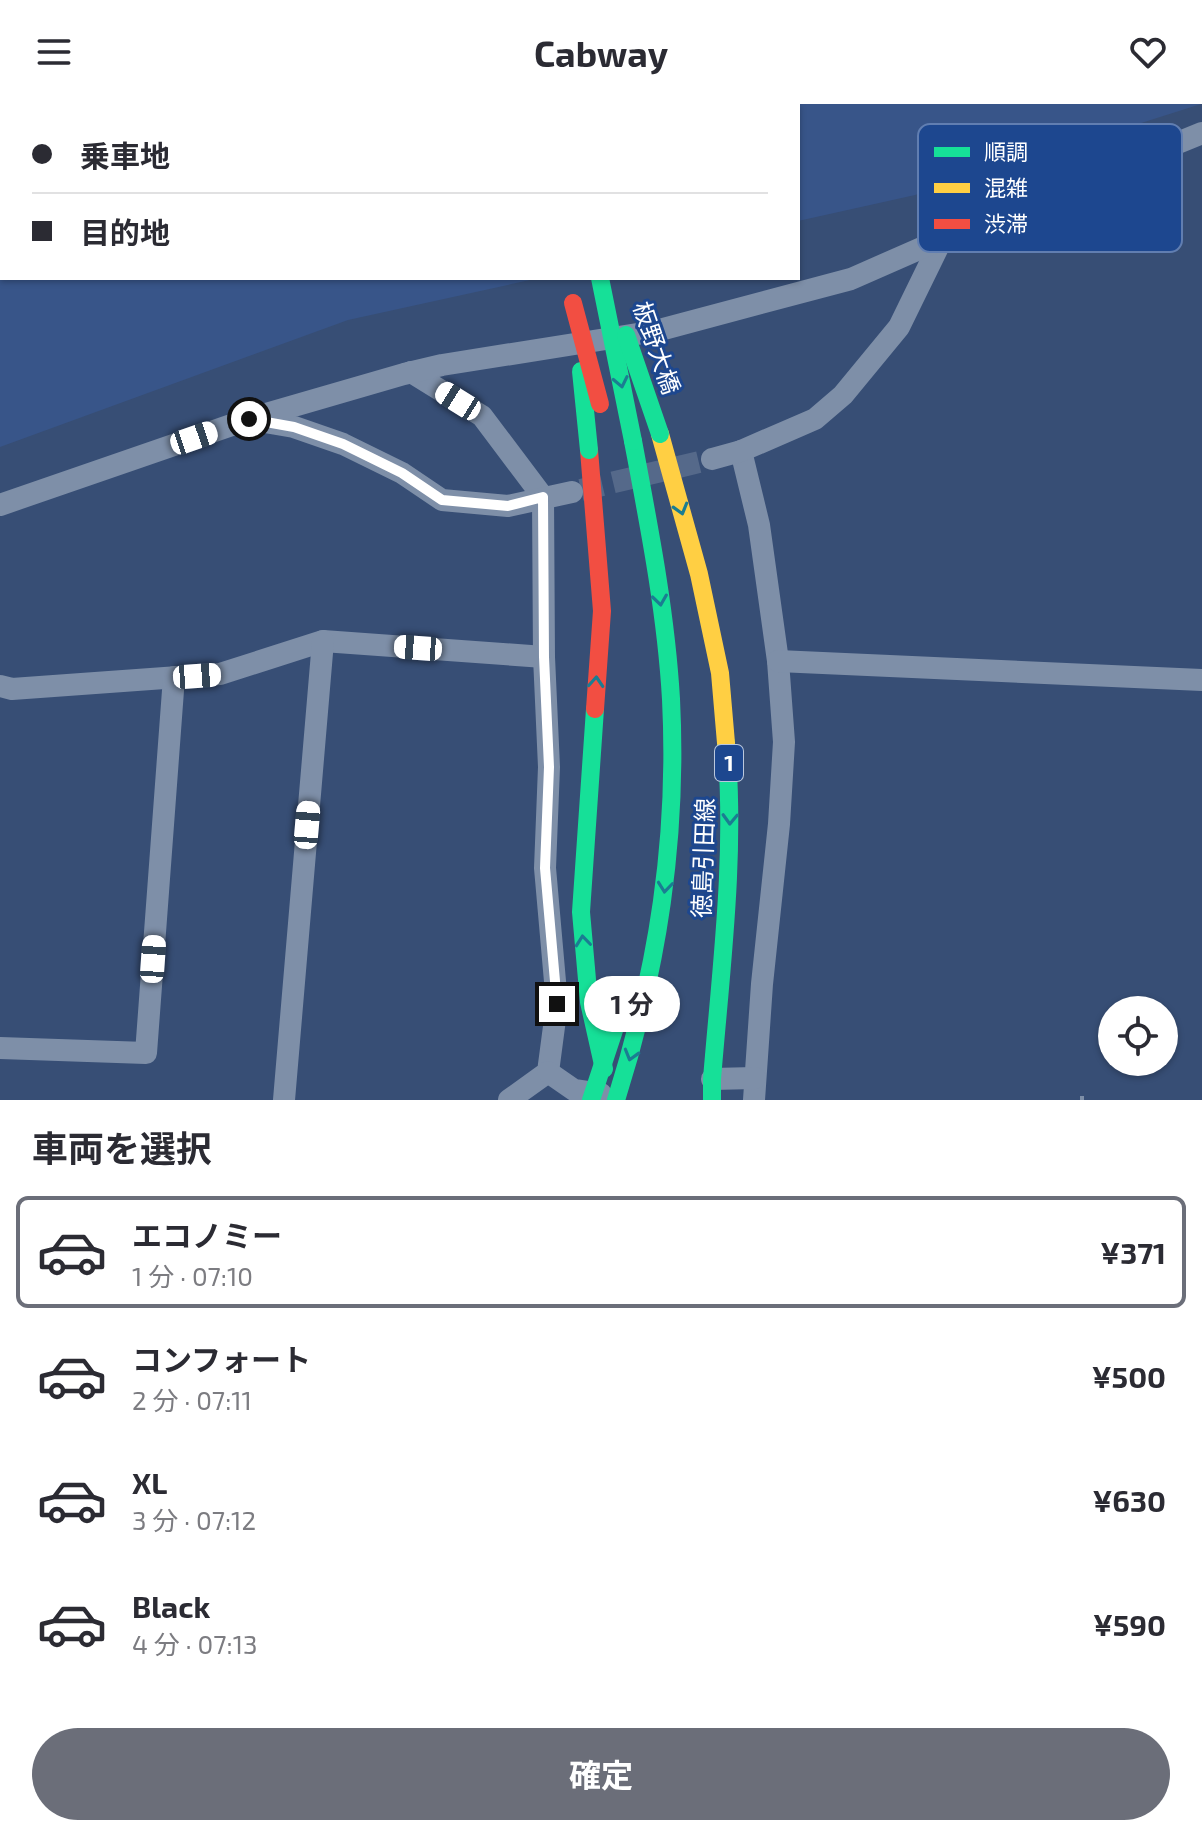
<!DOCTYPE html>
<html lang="ja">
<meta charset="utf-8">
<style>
body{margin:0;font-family:"Exo 2","Noto Sans JP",sans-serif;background:#f2f2f3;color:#2b2b33;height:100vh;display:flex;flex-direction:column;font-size:30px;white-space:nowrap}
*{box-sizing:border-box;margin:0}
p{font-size:26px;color:#7c7c81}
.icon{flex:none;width:44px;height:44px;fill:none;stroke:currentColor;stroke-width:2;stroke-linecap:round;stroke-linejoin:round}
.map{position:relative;height:996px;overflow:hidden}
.drawer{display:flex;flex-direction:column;background:#fff;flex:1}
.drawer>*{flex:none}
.banner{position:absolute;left:0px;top:0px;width:800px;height:176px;box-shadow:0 2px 6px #0004;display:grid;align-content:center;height:176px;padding:0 32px;background:#fff}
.tools{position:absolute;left:1098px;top:892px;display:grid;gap:16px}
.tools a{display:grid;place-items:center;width:80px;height:80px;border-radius:50%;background:#fff;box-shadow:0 2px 6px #0004;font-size:40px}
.end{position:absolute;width:36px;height:36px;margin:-18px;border:10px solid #fff;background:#111;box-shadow:0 0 0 4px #111}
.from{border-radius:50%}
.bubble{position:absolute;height:56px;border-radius:28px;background:#fff;box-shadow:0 2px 6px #0004;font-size:26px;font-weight:700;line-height:56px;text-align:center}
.car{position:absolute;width:24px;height:48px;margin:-24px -12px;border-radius:10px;box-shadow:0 0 6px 2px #0007;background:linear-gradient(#fff 24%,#345 0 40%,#fff 0 76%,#345 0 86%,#fff 0)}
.banner b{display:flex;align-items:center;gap:28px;height:76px;font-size:30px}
.banner b+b{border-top:2px solid #e1e1e2}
.banner i{width:20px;height:20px;background:#2b2b33}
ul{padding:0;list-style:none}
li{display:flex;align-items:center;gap:24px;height:112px;margin:0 16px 12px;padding:0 16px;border:4px solid transparent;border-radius:12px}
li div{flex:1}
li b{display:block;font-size:30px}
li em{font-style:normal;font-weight:700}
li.selected{border-color:#6b6e79}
li>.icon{width:72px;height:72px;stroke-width:1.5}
h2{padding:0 32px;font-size:36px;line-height:96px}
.cta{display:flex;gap:16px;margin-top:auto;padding:16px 32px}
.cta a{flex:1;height:92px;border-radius:48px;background:#6b6e79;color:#fff;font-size:32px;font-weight:700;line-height:92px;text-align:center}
header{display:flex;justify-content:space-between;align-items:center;height:104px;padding:0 32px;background:#fff;font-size:36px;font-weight:700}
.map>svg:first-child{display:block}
.water{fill:#385589}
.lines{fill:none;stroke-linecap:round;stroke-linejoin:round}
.street-tunnel{stroke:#55698a;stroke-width:22;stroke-dasharray:22 11;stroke-linecap:butt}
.path{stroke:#7e8fa8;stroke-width:4;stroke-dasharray:4 6;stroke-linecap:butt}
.street{stroke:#7e8fa8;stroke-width:22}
.fast{stroke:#16e098;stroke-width:18}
.slow{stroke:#ffcf43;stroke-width:18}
.jam{stroke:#f24e42;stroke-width:18}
.fast-bridge{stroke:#16e098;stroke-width:18}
.jam-bridge{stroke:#f24e42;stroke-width:18}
.oneway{stroke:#1b7d92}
.route{stroke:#fff;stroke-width:10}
.labels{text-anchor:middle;stroke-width:6;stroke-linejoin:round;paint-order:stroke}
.shield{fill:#1d478f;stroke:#bbc8dd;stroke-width:2}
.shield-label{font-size:22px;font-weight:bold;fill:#fff}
.street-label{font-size:24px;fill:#fff;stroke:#1d478f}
.key{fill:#1d478f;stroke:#617eb1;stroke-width:2}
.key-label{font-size:22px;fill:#fff}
</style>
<header><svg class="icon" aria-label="menu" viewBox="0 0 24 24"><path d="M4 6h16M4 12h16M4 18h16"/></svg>Cabway<svg class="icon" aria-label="heart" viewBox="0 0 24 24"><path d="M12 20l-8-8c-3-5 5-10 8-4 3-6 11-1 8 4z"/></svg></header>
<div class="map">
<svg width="1202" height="996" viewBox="0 0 1202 996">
<rect width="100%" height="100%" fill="#374e75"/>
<polygon class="water" points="0,0 1201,0 915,91 798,117 798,2 2,2 2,174 539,174 348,216 0,343"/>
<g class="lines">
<polyline class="street-tunnel" points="581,386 712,355"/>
<polyline class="path" points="1082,996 1082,992"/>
<g class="street">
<polyline points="411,268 482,312 543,393 544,553 549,663 545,764 557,900 548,968 509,996"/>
<polyline points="254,316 294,323 343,340 402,369 442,396 508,402 572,388"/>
<polyline points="741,347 759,421 778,557 784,638 779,720 762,880 754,996"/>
<polyline points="712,355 741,347 815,315 843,291 899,223 942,135"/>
<polyline points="0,401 249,315 404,270 442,261 656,227 851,175 942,135 1202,29"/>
<polyline points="778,557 1202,576"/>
<polyline points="0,582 12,585 220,570 323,537 544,553"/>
<polyline points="0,944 146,949 174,573"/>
<polyline points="548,968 574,986 601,990"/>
<polyline points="712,975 755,974"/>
<polyline points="284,996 323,537"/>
</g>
<g class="fast">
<polyline points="559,0 560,2"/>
<polyline points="595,605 581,808 589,898 604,965"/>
<path d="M616,996C658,864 678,734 671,595C666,508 649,422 633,337"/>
<path d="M712,996V975C721,864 736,751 726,639"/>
</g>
<g class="slow">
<polyline points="527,0 527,2"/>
<polyline points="660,330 699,470 720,569 726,639"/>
</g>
<polyline class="jam" points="589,346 602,507 595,605"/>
<g class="fast-bridge">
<polyline points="600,174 633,337"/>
<polyline points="626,231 660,330"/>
<polyline points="581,267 589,346"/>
<polyline points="591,996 625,893"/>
</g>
<polyline class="jam-bridge" points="573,199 600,300"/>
</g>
<defs><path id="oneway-chevron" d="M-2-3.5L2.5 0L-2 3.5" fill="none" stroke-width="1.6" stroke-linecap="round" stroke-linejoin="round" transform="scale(2)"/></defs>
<g class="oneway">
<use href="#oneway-chevron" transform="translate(621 278) rotate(78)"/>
<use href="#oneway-chevron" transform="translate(681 405) rotate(74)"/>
<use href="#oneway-chevron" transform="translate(660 496) rotate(82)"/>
<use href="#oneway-chevron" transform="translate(596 578) rotate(-86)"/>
<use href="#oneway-chevron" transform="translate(730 715) rotate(92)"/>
<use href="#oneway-chevron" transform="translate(665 783) rotate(96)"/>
<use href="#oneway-chevron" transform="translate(583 837) rotate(-96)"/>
<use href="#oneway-chevron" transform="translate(631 951) rotate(106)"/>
</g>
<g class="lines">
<polyline class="route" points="249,315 294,323 343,340 402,369 442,396 508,402 543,393 544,553 549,663 545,764 557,900"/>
</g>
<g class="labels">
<rect class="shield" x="715" y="641" width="28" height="36" rx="6"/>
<g class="shield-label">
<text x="729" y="667">1</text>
</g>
<g class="street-label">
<text transform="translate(656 244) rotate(71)" y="8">板野大橋</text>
<text transform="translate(704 754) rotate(-88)" y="8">徳島引田線</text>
</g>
</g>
<rect x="918" y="20" width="264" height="128" rx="12" class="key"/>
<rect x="934" y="43" width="36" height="10" fill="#16e098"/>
<rect x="934" y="79" width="36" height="10" fill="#ffcf43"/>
<rect x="934" y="115" width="36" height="10" fill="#f24e42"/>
<g class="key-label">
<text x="984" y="56">順調</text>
<text x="984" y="92">混雑</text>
<text x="984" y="128">渋滞</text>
</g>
</svg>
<div class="tools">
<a><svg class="icon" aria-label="locate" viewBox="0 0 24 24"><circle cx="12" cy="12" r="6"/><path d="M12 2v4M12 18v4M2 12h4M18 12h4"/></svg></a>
</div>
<i class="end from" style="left:249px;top:315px"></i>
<i class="end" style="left:557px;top:900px"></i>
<div class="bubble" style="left:584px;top:872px;width:96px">1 分</div>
<i class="car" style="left:458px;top:297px;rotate:302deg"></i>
<i class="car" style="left:194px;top:334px;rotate:71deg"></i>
<i class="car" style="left:418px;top:544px;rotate:274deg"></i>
<i class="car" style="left:197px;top:572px;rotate:86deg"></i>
<i class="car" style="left:307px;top:721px;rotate:5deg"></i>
<i class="car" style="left:153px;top:855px;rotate:4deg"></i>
<div class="banner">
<b><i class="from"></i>乗車地</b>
<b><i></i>目的地</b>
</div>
</div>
<section class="drawer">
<h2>車両を選択</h2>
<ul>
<li class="selected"><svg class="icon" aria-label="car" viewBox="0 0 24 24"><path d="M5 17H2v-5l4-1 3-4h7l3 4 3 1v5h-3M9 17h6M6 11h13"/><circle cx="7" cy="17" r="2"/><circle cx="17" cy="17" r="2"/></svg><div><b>エコノミー</b><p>1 分 · 07:10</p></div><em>¥371</em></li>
<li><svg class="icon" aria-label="car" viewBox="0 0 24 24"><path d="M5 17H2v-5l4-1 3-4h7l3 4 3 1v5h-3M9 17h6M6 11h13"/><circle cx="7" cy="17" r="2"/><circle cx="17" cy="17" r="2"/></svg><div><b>コンフォート</b><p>2 分 · 07:11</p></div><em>¥500</em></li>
<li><svg class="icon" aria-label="car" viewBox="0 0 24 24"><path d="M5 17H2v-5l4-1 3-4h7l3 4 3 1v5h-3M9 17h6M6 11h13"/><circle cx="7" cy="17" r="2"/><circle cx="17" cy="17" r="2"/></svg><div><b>XL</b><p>3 分 · 07:12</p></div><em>¥630</em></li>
<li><svg class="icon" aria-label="car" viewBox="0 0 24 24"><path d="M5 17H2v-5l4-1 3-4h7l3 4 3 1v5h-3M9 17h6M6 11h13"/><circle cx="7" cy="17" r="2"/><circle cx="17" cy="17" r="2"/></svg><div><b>Black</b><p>4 分 · 07:13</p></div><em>¥590</em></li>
</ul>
<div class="cta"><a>確定</a></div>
</section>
